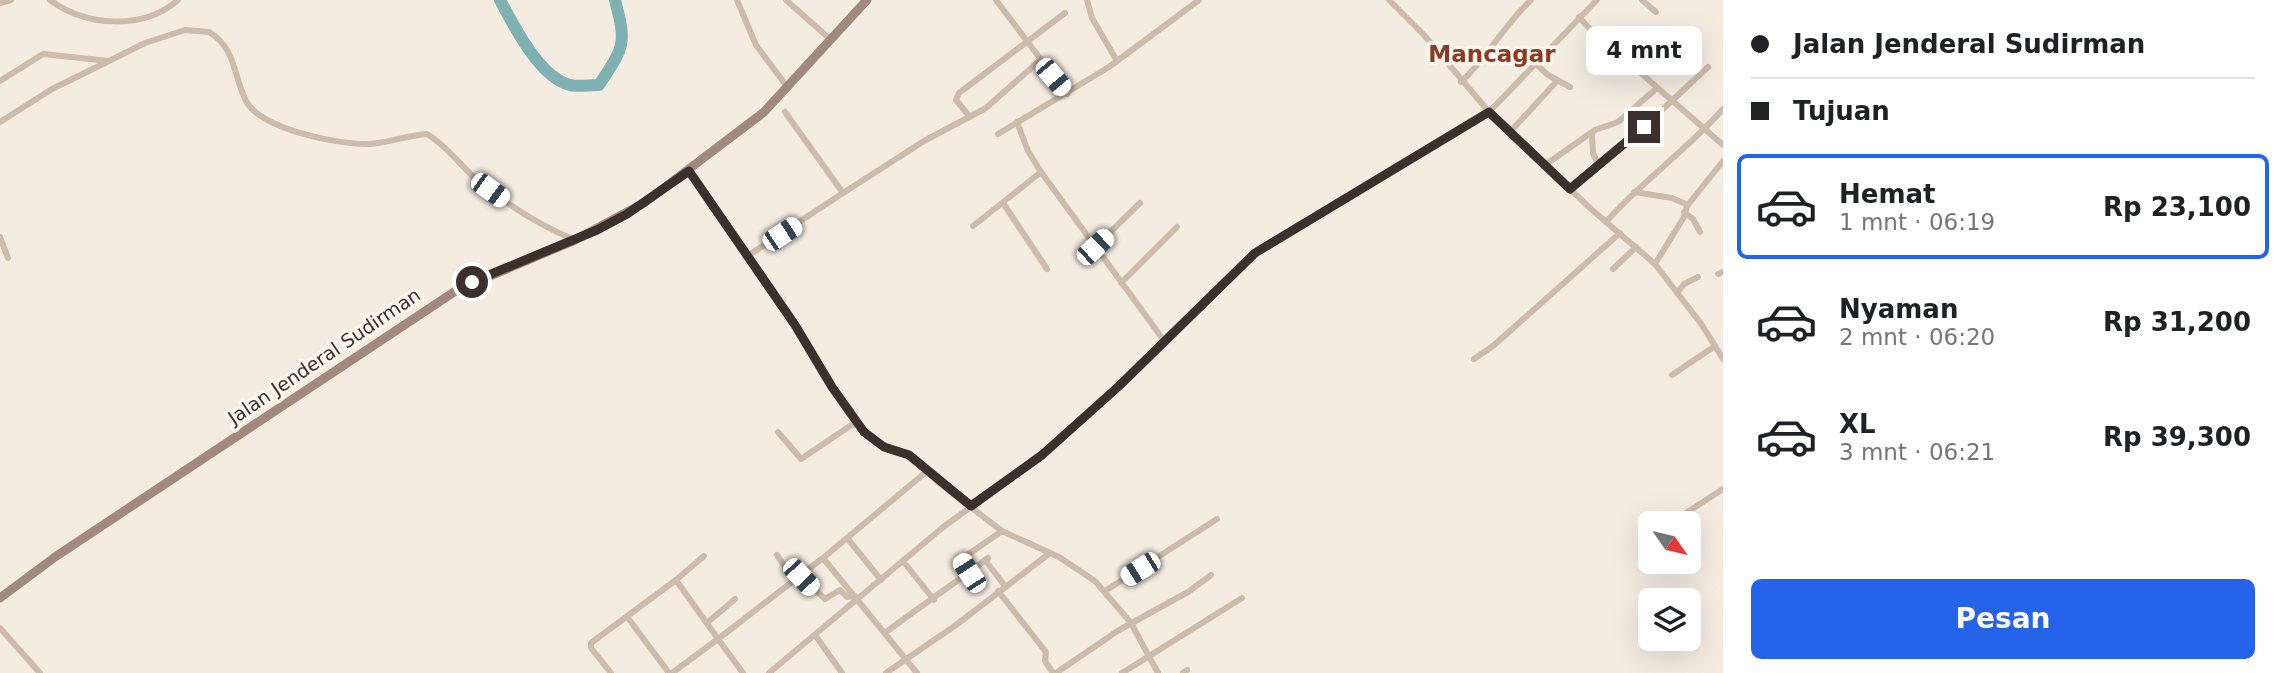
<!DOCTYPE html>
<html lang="id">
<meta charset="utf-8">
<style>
body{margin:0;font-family:"DejaVu Sans",sans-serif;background:#f6f6f6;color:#202124;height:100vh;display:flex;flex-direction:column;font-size:26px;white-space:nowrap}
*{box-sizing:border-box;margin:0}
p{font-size:23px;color:#757577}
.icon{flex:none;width:38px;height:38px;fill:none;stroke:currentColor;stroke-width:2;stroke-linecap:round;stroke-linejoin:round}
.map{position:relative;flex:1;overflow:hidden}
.panel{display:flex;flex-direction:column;background:#fff;width:560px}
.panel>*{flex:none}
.top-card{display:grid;align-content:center;height:154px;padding:0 28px;background:#fff}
.needle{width:46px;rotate:124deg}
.buttons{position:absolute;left:1638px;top:511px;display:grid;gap:14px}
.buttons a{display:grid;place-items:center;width:63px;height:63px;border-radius:10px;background:#fff;box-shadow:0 7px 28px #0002;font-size:35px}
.end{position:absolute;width:32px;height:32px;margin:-16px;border:9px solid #3b302b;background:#fff;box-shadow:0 0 0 4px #fff}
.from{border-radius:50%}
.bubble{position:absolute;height:49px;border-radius:10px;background:#fff;box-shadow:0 7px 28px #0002;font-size:23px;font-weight:600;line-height:49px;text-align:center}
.car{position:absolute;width:21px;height:42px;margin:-21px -10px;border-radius:9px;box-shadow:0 0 5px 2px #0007;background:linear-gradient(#fff 24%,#345 0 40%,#fff 0 76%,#345 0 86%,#fff 0)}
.top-card b{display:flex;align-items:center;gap:24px;height:66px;font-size:26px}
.top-card b+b{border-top:2px solid #e0e0e0}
.top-card i{width:18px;height:18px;background:#202124}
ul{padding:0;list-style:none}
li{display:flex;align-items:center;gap:21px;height:105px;margin:0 14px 10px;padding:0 14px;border:4px solid transparent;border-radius:10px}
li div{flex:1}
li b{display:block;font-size:26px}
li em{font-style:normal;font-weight:600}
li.selected{border-color:#2563eb}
li>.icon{width:63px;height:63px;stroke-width:1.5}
.action{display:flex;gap:14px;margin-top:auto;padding:14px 28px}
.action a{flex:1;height:80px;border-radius:10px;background:#2563eb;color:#fff;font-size:28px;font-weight:600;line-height:80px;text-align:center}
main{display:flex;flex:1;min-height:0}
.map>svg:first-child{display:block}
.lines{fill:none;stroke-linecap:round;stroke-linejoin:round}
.river{stroke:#7fb0b2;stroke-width:12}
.minor{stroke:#cdbbac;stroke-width:6}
.secondary{stroke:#a18a7d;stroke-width:9}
.route{stroke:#3b302b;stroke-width:9}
.labels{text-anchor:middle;stroke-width:7;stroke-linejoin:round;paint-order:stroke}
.street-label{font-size:19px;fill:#3b302b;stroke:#fbf5ee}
.quarter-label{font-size:23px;font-weight:bold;fill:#8c3b22;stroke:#fbf5ee}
</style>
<main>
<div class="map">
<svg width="1723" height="673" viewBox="0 0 1723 673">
<rect width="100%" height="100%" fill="#f4ebe1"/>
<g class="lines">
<path class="river" d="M500,0C514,26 539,77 570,85C578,87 590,85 599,85C624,47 627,45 615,0"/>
<g class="minor">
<path d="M50,0C85,26 143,31 178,0"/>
<polyline points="737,0 756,45 788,88"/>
<polyline points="786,0 831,40"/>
<polyline points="996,0 1067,94"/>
<polyline points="1087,0 1092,18 1117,61"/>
<polyline points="1389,0 1424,35 1489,112 1591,209 1655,264 1702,325 1723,359"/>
<polyline points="1642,0 1656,12"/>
<polyline points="0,3 11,0"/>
<polyline points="1579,17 1601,41"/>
<polyline points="1615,56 1635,68 1723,145"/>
<polyline points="1536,64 1548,75 1570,87"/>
<path d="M0,81L43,54L109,61L145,43L185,30L209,32C236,48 233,75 246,101C261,129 338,145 369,144C389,143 408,135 427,134C446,145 460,165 476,179C506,204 539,225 575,240"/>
<path d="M1461,82C1488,57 1504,25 1531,0"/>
<polyline points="970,117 956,100 959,93 1065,13"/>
<polyline points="0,122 52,89 107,62"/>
<polyline points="1017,122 1028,151 1041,172 1165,342"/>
<polyline points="1510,132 1557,81"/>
<polyline points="998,134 1109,67 1199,0"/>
<polyline points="1592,135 1593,153 1598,164"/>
<polyline points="1545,165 1595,130 1618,122 1657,88"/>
<polyline points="689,171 795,325 832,387 864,432 884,447 909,455 938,482 1002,531 1059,557 1095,581 1131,623 1158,673"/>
<polyline points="1570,189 1632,138 1708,67"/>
<polyline points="1634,192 1672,198 1688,205"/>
<polyline points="843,193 924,141 986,108 1039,61"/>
<polyline points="1003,203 1047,269"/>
<polyline points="1684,212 1693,219 1700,232"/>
<path d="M1606,222C1642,181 1687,150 1723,109"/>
<polyline points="973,226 1041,172"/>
<polyline points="0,237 8,258"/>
<polyline points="1095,247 1140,203"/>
<polyline points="746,257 843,193 785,112"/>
<polyline points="1655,264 1684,217 1687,206 1723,161"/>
<polyline points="1613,269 1636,247"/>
<polyline points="1718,274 1723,272"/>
<polyline points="1121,283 1177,227"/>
<polyline points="1677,293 1684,284 1698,277"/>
<polyline points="1474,359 1493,346 1620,233"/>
<polyline points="1672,375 1715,346"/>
<polyline points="778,432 801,459 856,422"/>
<polyline points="1672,522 1723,489"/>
<polyline points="848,539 881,580"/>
<polyline points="777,555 794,581"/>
<polyline points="985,560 1005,586"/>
<polyline points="903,561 934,600"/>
<polyline points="969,573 960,560 1002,531"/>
<polyline points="801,577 825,599 840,590 847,597 855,596"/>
<polyline points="676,580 704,556"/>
<polyline points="998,591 1046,652 1045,661 1053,673"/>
<polyline points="1105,591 1217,519"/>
<polyline points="628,618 669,673"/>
<polyline points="707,623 735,599"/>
<polyline points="0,628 40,673"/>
<path d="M885,633C919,607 954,584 988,558"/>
<polyline points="815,635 842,673"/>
<polyline points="611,673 591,648 591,643 676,580 718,639 672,673"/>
<polyline points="743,673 718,639 823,558"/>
<polyline points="769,673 942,528 1042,455 1119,386 1255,253 1489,112 1597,0"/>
<polyline points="886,673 956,625 1050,553"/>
<polyline points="917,673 823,558 926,472"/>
<polyline points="1056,673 1119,630 1188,592 1211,575"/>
<polyline points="1122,673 1242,598"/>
<polyline points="1183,673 1187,670"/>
</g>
<polyline class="secondary" points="0,598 55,557 457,290 575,240 644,203 764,112 867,0"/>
</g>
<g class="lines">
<polyline class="route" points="472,282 597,230 627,214 689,171 795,325 832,387 864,432 884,447 909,455 971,506 1042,455 1119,386 1255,253 1489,112 1570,189 1644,127"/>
</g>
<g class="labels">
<g class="street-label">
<text transform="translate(324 356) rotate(-34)" y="7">Jalan Jenderal Sudirman</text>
</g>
<g class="quarter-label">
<text x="1492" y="62">Mancagar</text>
</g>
</g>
</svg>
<div class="buttons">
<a><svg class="needle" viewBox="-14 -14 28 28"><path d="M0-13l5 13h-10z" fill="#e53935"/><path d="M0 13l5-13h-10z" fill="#757577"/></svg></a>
<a><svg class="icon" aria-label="layers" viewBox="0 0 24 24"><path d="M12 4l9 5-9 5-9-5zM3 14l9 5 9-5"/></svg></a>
</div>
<i class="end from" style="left:472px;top:282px"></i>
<i class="end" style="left:1644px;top:127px"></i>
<div class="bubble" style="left:1586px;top:26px;width:116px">4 mnt</div>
<i class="car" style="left:1053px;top:77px;rotate:140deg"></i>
<i class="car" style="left:490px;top:190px;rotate:126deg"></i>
<i class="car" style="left:782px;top:234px;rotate:57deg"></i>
<i class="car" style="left:1095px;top:247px;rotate:47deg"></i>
<i class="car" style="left:1140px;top:569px;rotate:238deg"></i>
<i class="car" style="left:969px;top:573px;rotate:327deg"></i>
<i class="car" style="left:801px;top:577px;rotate:137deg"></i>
</div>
<section class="panel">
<div class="top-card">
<b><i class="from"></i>Jalan Jenderal Sudirman</b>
<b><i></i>Tujuan</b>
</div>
<ul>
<li class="selected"><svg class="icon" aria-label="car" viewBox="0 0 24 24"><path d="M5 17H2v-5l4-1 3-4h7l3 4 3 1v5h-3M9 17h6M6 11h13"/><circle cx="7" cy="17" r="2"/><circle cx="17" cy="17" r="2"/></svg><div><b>Hemat</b><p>1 mnt · 06:19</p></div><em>Rp 23,100</em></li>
<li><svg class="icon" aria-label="car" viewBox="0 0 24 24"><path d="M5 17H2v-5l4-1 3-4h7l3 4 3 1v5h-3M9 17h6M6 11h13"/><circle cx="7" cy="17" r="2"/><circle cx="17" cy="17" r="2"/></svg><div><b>Nyaman</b><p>2 mnt · 06:20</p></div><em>Rp 31,200</em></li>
<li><svg class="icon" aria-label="car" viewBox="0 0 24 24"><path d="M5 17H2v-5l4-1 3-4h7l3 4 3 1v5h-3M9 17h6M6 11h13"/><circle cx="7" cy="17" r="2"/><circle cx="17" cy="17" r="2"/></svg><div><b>XL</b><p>3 mnt · 06:21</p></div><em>Rp 39,300</em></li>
</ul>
<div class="action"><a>Pesan</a></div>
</section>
</main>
